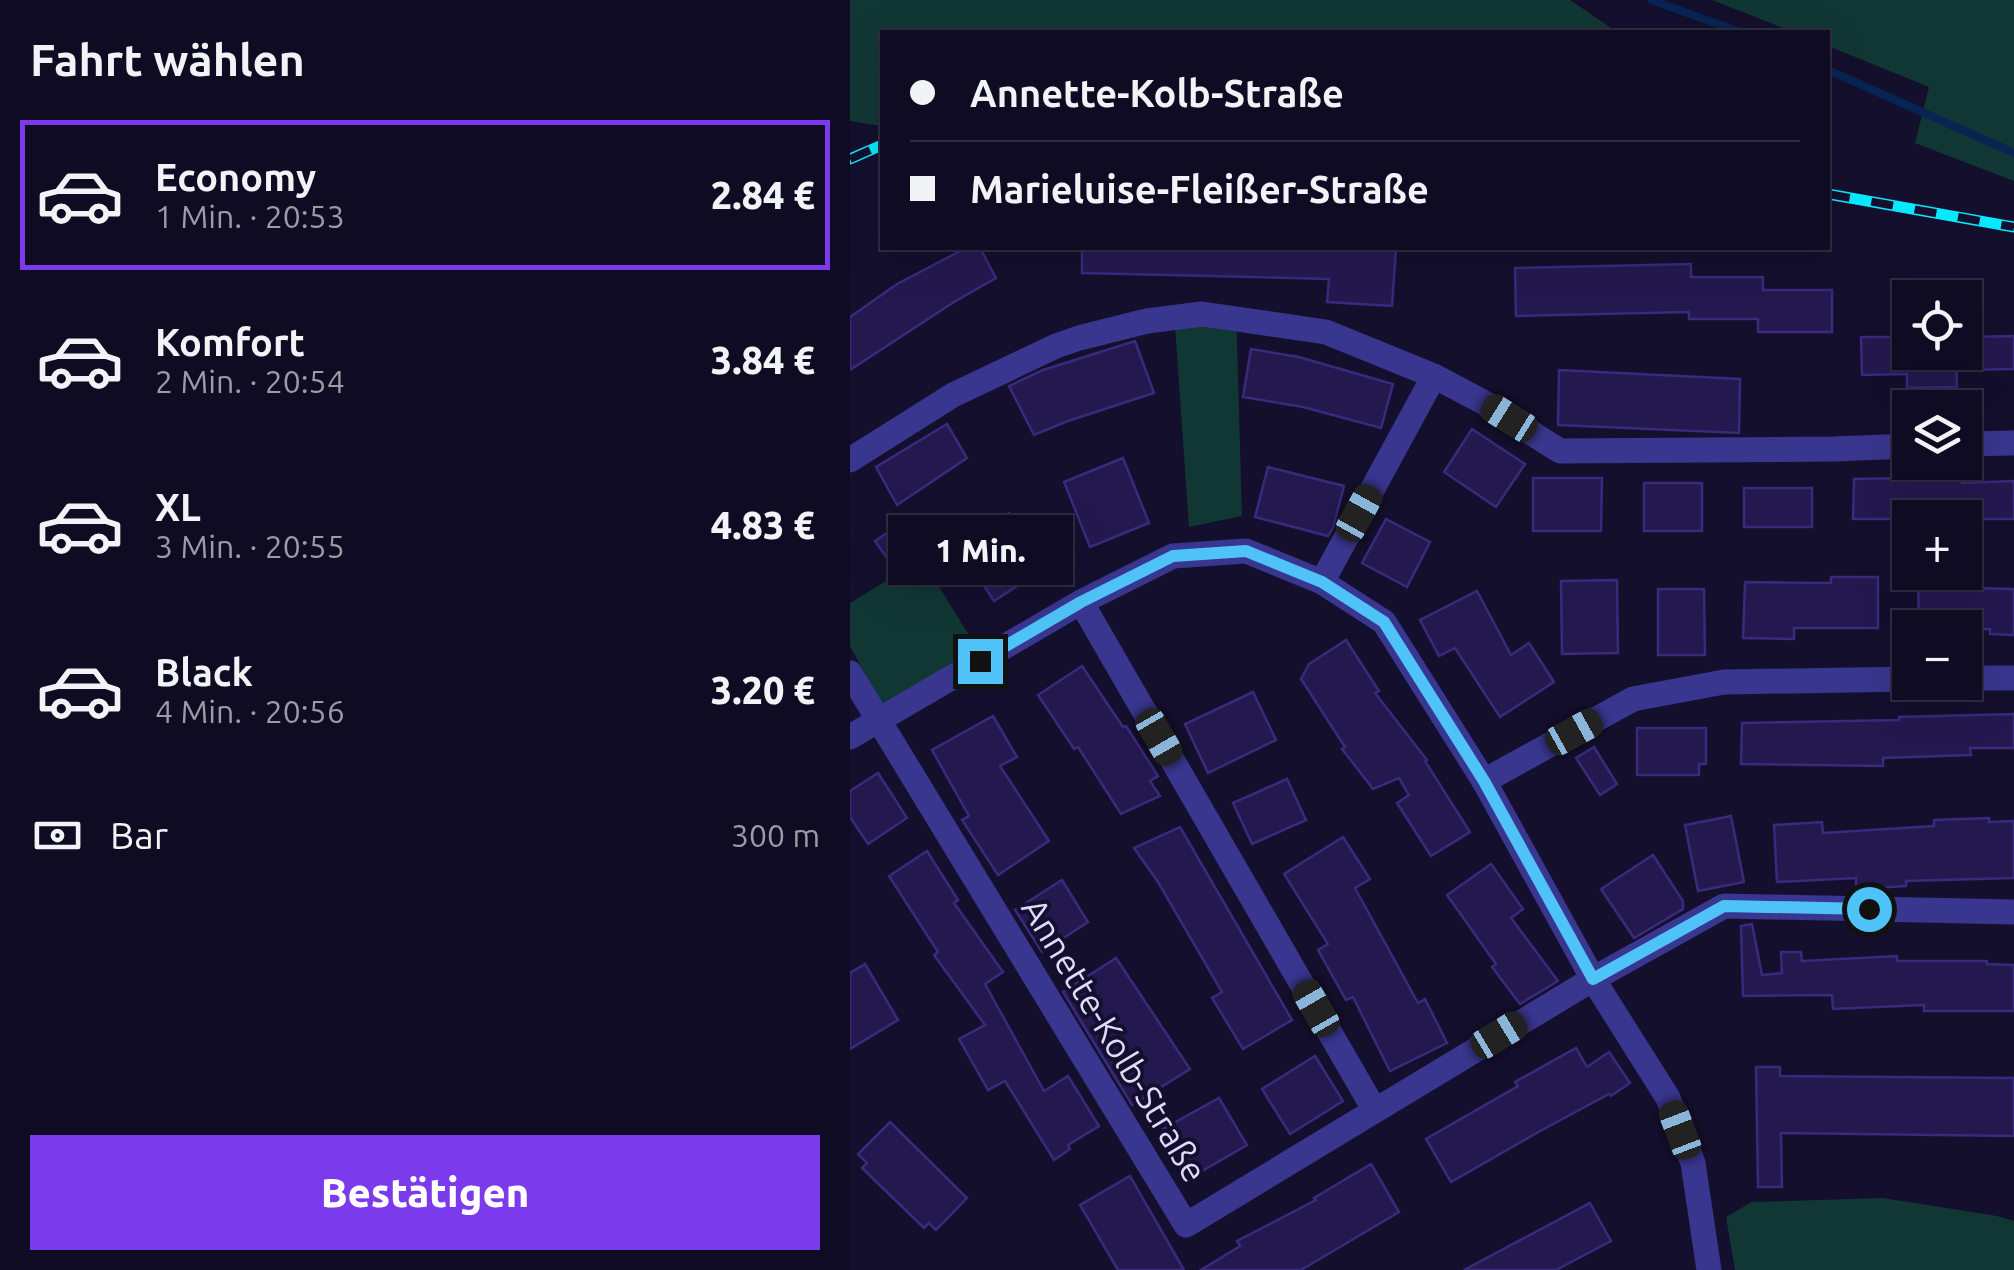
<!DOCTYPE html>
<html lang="de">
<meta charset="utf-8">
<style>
body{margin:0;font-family:Ubuntu,sans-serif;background:#18142a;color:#f1f3f6;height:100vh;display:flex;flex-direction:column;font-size:38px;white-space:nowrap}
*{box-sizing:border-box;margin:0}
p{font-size:32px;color:#9b9ba5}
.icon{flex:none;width:55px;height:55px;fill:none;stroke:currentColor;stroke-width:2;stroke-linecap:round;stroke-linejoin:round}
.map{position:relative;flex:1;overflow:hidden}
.sheet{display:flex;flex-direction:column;background:#0f0b22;width:850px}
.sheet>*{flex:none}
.top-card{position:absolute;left:30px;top:30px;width:950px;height:220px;border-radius:0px;box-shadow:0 10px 40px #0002,0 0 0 2px #2f2b40;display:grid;align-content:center;height:220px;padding:0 30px;background:#0f0b22}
.controls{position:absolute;left:1042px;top:280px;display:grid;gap:20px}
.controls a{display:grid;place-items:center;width:90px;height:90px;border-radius:0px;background:#0f0b22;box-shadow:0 10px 40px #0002,0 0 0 2px #2f2b40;font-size:50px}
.end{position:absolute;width:45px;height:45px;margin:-22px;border:12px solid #4fc3f7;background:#111;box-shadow:0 0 0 5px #111}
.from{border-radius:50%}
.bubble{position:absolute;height:70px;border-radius:0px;background:#0f0b22;box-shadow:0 10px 40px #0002,0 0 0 2px #2f2b40;font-size:32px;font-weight:800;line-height:70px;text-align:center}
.car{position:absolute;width:30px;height:60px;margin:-30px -15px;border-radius:12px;box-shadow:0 0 8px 2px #0007;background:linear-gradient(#222 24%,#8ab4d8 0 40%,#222 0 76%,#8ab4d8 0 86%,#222 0)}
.top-card b{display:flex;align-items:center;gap:35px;height:95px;font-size:38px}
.top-card b+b{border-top:2px solid #2f2b40}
.top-card i{width:25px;height:25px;background:#f1f3f6}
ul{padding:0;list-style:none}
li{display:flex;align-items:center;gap:30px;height:150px;margin:0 20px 15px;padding:0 10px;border:5px solid transparent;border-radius:0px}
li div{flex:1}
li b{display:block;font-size:38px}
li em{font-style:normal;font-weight:800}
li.current{border-color:#7c3aed}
li>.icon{width:90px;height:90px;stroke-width:1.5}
h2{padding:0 30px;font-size:45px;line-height:120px}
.pay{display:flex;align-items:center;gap:25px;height:110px;padding:0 30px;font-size:38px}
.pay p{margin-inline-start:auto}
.primary-button{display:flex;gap:20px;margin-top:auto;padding:20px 30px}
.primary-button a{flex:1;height:115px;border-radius:0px;background:#7c3aed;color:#fff;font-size:40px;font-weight:800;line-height:115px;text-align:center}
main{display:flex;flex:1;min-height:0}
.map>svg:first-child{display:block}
.green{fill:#113735}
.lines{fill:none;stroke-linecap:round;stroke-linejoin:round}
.stream{stroke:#082452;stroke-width:8}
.building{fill:#24194f;stroke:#392a7d;stroke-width:2.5}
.minor{stroke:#39368f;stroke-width:25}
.rail-casing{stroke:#07e9ff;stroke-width:11}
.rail{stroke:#140f2d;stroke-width:8;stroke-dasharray:22;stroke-linecap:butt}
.route{stroke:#4fc3f7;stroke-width:12}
.labels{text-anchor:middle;stroke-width:8;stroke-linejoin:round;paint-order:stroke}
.street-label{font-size:35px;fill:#dedbff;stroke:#140f2d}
</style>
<main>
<section class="sheet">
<h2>Fahrt wählen</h2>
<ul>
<li class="current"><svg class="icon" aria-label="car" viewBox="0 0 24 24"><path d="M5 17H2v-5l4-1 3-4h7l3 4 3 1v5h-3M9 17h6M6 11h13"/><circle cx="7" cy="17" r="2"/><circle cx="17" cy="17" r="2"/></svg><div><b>Economy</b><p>1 Min. · 20:53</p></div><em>2.84 €</em></li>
<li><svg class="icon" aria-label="car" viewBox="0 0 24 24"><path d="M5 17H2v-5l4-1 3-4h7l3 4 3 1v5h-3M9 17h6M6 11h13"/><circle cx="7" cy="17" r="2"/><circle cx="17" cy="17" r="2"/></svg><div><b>Komfort</b><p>2 Min. · 20:54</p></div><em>3.84 €</em></li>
<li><svg class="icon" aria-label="car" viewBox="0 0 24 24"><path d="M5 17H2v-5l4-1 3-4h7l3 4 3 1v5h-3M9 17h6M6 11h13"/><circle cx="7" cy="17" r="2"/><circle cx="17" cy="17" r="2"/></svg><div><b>XL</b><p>3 Min. · 20:55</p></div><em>4.83 €</em></li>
<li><svg class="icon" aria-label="car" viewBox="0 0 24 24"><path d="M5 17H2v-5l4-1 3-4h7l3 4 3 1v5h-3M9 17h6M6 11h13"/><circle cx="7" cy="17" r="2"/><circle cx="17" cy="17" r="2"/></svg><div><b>Black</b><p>4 Min. · 20:56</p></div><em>3.20 €</em></li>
</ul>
<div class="pay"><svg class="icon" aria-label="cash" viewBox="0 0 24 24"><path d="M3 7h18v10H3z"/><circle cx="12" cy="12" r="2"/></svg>Bar<p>300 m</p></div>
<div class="primary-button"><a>Bestätigen</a></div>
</section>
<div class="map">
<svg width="1164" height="1270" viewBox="0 0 1164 1270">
<rect width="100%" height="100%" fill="#140f2d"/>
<g class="green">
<polygon points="0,0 720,0 767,32 32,32 32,126 0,121"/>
<polygon points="862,0 1164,0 1164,181 1065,143 1079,87 978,46 978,32 943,32"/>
<polygon points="386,308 392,516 339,527 324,311"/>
<polygon points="72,559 128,650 33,706 0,646 0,603"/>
<polygon points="1033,1198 1147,1216 1164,1221 1164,1270 885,1270 876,1217 902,1202"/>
</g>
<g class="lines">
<g class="stream">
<polyline points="801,0 890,32"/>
<polyline points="978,70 1164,153"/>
</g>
</g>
<g class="building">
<polygon points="116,248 130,248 146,278 104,302 0,370 0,317 47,284"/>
<polygon points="232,248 505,248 546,250 542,306 477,302 479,279 232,273"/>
<polygon points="841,264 841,277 913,277 913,290 982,290 982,332 908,332 908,319 839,319 839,312 666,316 665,268"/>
<polygon points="1164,336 1164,369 1115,370 1115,337"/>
<polygon points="1011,337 1060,337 1060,356 1106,355 1107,387 1057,388 1057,374 1012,375"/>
<polygon points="285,341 304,393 218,421 184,435 159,386 193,370"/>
<polygon points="401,349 449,357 543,384 531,428 453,407 393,397"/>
<polygon points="709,370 890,379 889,433 708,425"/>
<polygon points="97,424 117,458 47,505 26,467"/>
<polygon points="622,429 675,464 646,507 594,472"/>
<polygon points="273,458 299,523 240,547 214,482"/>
<polygon points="418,467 494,486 483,528 478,536 405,517"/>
<polygon points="683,478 752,478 751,531 683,531"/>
<polygon points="1057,478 1112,479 1112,483 1164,481 1164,519 1003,519 1004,479"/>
<rect x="794" y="483" width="58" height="48"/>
<rect x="894" y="488" width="68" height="39"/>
<polygon points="159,513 195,568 144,601 108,546"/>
<polygon points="536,519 580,542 557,587 512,563"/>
<polygon points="50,524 60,541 37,558 25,541"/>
<polygon points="1123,576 1123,588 1164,589 1164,635 1140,634 1140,629 1115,630 1115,628 1069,628 1068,577"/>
<polygon points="981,577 1028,577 1028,628 944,628 944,639 893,638 895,582 981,583"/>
<polygon points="767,580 768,653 712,654 711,581"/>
<polygon points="808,589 854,589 855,655 808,655"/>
<polygon points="627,591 661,655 679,643 704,682 650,717 605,648 589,656 570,620"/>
<polygon points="496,640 529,691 525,693 577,760 575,761 620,832 581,856 547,803 559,795 549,778 523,789 492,749 495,747 451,679 459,664"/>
<polygon points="232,666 273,727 276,726 308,776 300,781 310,796 271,814 228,747 224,749 188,695"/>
<polygon points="403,692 426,740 358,773 335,724"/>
<polygon points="1164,714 1164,748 1120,748 1121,755 1033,758 1033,766 891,764 892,723 1049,720 1049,717"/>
<polygon points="143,716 167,757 150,766 199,841 148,875 112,820 119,816 82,750"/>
<polygon points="787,728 856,728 856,764 849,764 849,775 787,775"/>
<polygon points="744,747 767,784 750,795 726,758"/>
<polygon points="28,773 57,818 18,844 0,817 0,791"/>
<polygon points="437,779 456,820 402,844 383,803"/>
<polygon points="881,816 894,882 848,891 835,825"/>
<polygon points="1139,818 1139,822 1164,821 1164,878 1056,881 1056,886 1006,889 1006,878 927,882 924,825 972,822 973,833 1084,826 1084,820"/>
<polygon points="330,827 442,1020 393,1049 362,998 372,992 308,882 284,848"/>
<polygon points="493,837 520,879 505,888 568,1003 575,999 597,1043 540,1071 503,997 496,1000 468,950 478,944 434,874"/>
<polygon points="77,851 108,900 104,903 153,972 135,984 194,1091 218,1076 249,1126 218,1145 220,1149 204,1160 155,1081 138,1090 109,1039 135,1025 84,955 88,952 39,876"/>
<polygon points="803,855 833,901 833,909 784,938 751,889"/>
<polygon points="641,864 673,909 661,918 708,981 670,1004 642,967 646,964 597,895"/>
<polygon points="212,880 238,922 192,952 165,910"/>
<polygon points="902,924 912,975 932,973 931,952 951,952 952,961 1047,956 1047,961 1137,961 1137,964 1164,965 1164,1011 1074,1011 1074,1005 983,1009 982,995 893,996 891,926"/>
<polygon points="266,958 340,1069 282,1105 213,992"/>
<polygon points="15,964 48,1020 0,1049 0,973"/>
<polygon points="726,1048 737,1067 759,1052 780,1083 761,1096 759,1094 692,1130 601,1182 576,1139 668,1086 665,1082"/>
<polygon points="465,1056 493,1101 440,1134 412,1089"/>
<polygon points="906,1067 930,1067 930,1076 1164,1078 1164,1136 931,1133 932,1187 908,1187"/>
<polygon points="369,1098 397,1145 340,1178 313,1129"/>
<polygon points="40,1122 117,1198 86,1230 79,1223 74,1228 12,1168 17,1163 8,1154"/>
<polygon points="521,1164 549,1212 451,1270 351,1270 390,1246 387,1241 466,1200 464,1198"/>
<polygon points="280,1176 334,1270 268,1270 230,1205"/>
<polygon points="740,1203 761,1241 706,1270 614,1270"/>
</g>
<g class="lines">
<g class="minor">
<polyline points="1115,444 1164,443"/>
<polyline points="0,460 103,395 206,346 229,338 297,321 352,314 476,332 584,376 633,402 710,451 984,449 1060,446"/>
<polyline points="472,582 584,376"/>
<polyline points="231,602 524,1109"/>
<polyline points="0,673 336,1225 743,979 874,906 1164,912"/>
<polyline points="1115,678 1164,678"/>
<polyline points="0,737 231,602 323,556 396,551 472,582 534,622 634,781 743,979 818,1098 843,1163 859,1270"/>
<polyline points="634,781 783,699 874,682 1060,679"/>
</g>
<defs>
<g id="rail">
<polyline points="0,159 32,145"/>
<polyline points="978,194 1164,227"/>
</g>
</defs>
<use href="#rail" class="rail-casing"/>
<use href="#rail" class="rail"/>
</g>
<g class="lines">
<polyline class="route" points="130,661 231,602 323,556 396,551 472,582 534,622 634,781 743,979 874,906 1019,909"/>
</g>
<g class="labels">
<g class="street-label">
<text transform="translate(264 1040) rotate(59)" y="12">Annette-Kolb-Straße</text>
</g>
</g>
</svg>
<div class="controls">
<a><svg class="icon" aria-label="locate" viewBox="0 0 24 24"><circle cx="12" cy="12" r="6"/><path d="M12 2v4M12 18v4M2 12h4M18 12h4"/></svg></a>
<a><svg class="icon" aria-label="layers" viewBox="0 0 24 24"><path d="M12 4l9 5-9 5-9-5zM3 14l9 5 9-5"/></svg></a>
<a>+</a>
<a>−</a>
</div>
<i class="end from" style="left:1019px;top:909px"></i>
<i class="end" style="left:130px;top:661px"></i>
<div class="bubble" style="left:38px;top:515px;width:185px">1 Min.</div>
<i class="car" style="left:659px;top:418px;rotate:302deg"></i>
<i class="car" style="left:509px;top:513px;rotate:29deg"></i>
<i class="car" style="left:724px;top:732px;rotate:61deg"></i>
<i class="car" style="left:309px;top:737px;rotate:150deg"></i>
<i class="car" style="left:466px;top:1008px;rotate:330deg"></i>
<i class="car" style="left:649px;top:1035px;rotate:59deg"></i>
<i class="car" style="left:830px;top:1130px;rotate:339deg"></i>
<div class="top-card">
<b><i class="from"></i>Annette-Kolb-Straße</b>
<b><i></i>Marieluise-Fleißer-Straße</b>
</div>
</div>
</main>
